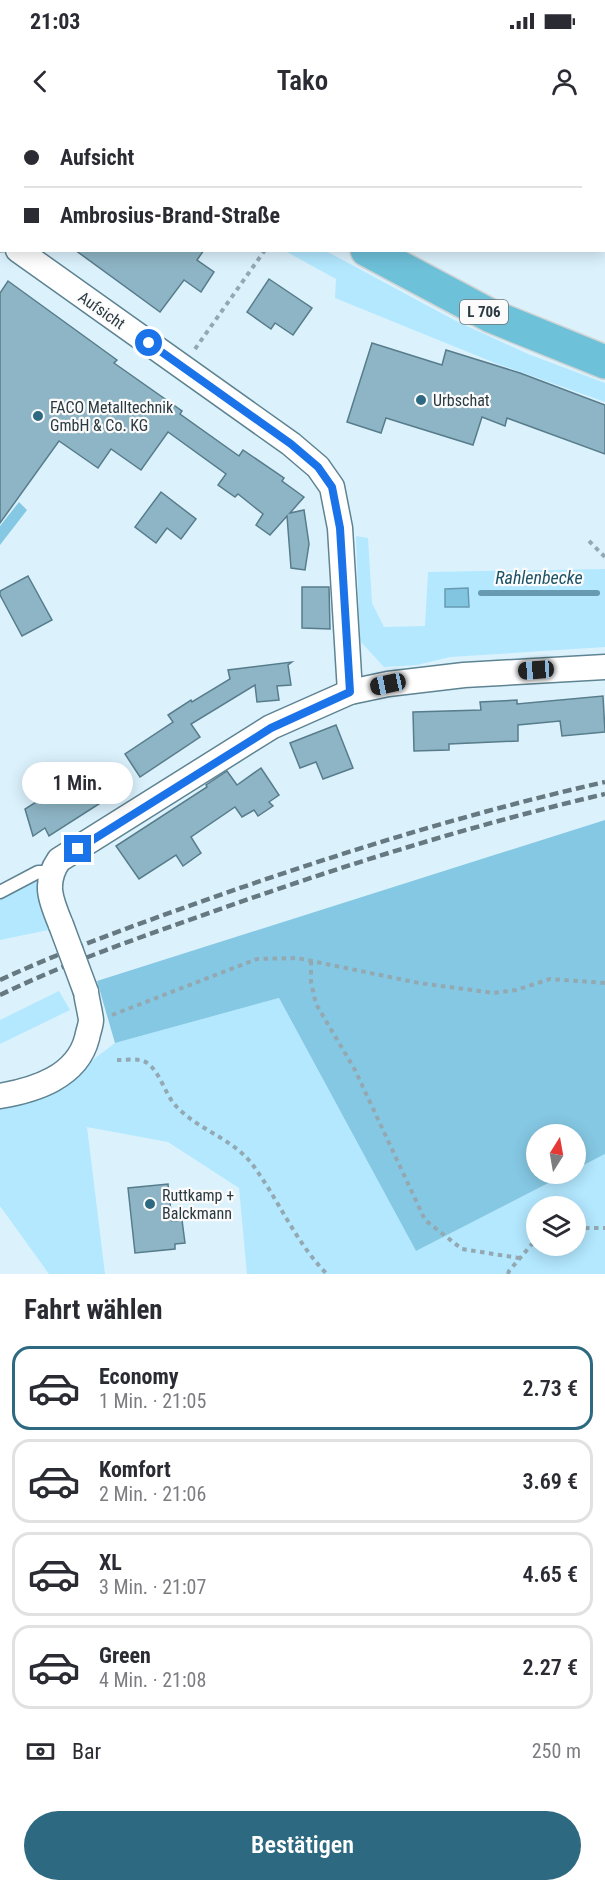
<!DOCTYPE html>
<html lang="de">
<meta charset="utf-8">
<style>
body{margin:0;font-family:"Roboto Condensed",sans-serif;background:#f7f7f7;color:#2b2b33;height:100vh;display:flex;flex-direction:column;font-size:22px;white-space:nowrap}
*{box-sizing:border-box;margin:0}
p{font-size:20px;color:#7c7c81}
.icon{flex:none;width:33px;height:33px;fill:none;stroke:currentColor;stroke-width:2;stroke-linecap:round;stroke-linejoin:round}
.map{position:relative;height:1154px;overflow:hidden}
.panel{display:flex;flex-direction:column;background:#fff;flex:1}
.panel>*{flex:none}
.top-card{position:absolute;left:0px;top:0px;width:606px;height:132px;box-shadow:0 3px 15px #0003;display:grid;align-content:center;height:132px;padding:0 24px;background:#fff}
.needle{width:39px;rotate:11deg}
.tools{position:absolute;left:526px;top:1004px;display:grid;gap:12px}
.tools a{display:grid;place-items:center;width:60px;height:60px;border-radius:50%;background:#fff;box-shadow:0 3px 15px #0003;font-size:30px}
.end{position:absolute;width:27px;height:27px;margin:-14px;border:8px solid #1a73e8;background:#fff;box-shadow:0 0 0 3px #fff}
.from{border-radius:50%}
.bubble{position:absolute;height:42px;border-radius:21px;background:#fff;box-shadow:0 3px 15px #0003;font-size:20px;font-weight:600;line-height:42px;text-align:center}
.car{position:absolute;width:18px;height:36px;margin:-18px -9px;border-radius:8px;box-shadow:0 0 4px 2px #0007;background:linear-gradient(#222 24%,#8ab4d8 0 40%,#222 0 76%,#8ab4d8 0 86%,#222 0)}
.top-card b{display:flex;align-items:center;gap:21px;height:57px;font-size:22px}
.top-card b+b{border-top:2px solid #e1e1e2}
.top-card i{width:15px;height:15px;background:#2b2b33}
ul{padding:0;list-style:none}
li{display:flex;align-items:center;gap:18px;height:84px;margin:0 12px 9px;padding:0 12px;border:3px solid #e1e1e2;border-radius:18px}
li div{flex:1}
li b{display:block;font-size:22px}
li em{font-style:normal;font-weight:600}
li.selected{border-color:#2d6980}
li>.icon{width:54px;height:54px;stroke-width:1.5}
h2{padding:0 24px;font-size:27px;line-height:72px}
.pay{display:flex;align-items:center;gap:15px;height:66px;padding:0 24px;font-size:22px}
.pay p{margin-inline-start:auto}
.button{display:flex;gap:12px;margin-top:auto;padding:12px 24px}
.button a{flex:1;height:69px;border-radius:36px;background:#2d6980;color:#fff;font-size:24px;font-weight:600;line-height:69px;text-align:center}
.status{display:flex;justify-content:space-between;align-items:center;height:42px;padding:0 30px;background:#fff;direction:ltr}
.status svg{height:16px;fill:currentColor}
header{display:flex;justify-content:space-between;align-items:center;height:78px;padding:0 24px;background:#fff;font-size:27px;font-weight:600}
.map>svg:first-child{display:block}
.green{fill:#b3e8ff;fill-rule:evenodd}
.forest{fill:#85c8e3}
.water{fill:#82c5e1;stroke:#689bb1;stroke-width:1.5}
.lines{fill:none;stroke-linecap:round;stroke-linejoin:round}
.stream{stroke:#689bb1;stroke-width:6}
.building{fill:#8eb5c5;stroke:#577c8b;stroke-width:1.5}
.service-casing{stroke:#5e8392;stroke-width:15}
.minor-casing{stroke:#5e8392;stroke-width:27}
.primary-casing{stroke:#d0d4d5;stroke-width:36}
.path{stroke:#93a8b1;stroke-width:4;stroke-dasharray:4.5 4.5;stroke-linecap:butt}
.service{stroke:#fff;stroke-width:12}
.minor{stroke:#fff;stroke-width:24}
.primary{stroke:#6dc1d9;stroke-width:33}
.rail{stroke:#667880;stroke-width:4.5;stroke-dasharray:9 4.5;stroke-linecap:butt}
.minor-bridge-casing{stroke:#5e8392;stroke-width:27;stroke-linecap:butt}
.minor-bridge{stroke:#fff;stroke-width:24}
.route{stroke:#1a73e8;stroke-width:8}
.poi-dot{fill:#2d6980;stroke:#fbfbfb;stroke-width:2}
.labels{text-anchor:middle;stroke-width:4.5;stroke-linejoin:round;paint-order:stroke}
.shield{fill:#fbfbfb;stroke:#697479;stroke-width:1.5}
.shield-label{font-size:15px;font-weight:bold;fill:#2a3a41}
.street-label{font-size:16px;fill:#2a3a41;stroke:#fbfbfb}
.poi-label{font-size:16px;fill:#2a3a41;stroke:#fbfbfb;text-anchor:start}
.water-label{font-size:18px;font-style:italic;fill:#1c5266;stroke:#fbfbfb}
</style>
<div class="status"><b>21:03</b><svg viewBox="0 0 49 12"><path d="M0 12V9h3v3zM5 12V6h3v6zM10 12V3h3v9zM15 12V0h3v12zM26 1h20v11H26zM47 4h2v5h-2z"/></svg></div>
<header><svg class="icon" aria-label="back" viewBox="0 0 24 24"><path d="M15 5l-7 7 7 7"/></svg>Tako<svg class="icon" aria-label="person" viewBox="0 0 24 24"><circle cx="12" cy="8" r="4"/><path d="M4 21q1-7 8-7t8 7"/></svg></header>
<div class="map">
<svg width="605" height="1154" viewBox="0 0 605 1154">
<rect width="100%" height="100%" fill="#dbf2fd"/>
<g class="green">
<polygon points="285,131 326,131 454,200 528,234 605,263 605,282 495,243 335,178 336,159"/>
<polygon points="356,416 368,418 372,483 384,507 425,506 428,452 605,449 605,527 450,537 417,545 384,547 360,521"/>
<polygon points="36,759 53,809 0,820 0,769"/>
<polygon points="59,871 70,890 0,924 0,900"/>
<path d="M279,878L416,1131L568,1053H576V1049L605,1034V1154H247L239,1068L168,1022L87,1007L105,1154H49L0,1086V986L78,951L115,923ZM537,1086H576V1125H537Z"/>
</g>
<g class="forest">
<polygon points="19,382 27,390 0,425 0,406"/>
<polygon points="605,700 605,1034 576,1049 576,1014 537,1014 537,1053 568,1053 416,1131 279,878 115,923 97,861"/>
</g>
<polygon class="water" points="468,468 469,487 445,487 445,469"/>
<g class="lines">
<polyline class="stream" points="481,473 597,473"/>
</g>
<g class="building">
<polygon points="75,130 204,130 197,140 214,152 201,172 184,160 160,192"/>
<polygon points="269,159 312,188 293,215 275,203 271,209 247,192"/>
<polygon points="8,161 117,240 114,243 182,291 180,294 239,336 243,330 284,358 282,361 304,377 290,393 304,390 309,424 305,450 291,448 287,396 270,415 256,405 263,394 238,374 235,377 218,365 226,354 168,312 141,350 111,329 98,348 59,321 0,403 0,173"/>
<polygon points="372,223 442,245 446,230 520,253 605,285 605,334 507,298 505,306 482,297 473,325 386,298 381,313 347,302"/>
<polygon points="161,372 196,399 181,419 167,408 156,423 135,407"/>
<polygon points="28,456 52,500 22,516 0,475 0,471"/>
<polygon points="302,467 329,467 330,509 302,508"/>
<polygon points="292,542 288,545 291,565 277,566 279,580 257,582 255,565 191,604 200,617 140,657 125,634 173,602 168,595 191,580 192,582 230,559 228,550"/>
<polygon points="603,576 605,612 562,616 560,601 518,605 518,621 449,624 449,630 414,631 413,592 481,590 480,582 517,580 517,584"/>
<polygon points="336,605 353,648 323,659 316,642 300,648 290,623"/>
<polygon points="261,648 279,675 269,682 273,686 258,696 254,690 242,697 235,687 191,717 201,733 183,746 176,735 139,759 116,726 207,667 206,665 227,651 237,665"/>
<polygon points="83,652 102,682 49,716 45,708 33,716 25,689"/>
<polygon points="168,1064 172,1101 182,1100 185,1123 175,1124 175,1129 135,1133 128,1068"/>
</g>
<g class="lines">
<defs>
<polyline id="service" points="0,772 38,752 51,752"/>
<g id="minor">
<polyline points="604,85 605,85"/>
<polyline points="0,118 2,119"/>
<polyline points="18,130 291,324 318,347 332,367 340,408 350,572"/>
<path d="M61,805C51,781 43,763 59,740L271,607L350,572L388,564L464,555L605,547"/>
<path d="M0,976C35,970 77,957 87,918C88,912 91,905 91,900C90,891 87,881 86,872"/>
</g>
<g id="primary">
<polyline points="159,0 161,2"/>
<polyline points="367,130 491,196 605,242"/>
</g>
</defs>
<use href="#service" class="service-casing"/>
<use href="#minor" class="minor-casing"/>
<use href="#primary" class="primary-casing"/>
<g class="path">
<polyline points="195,229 265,130"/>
<polyline points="589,421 605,437"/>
<polyline points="311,841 311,862 316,884 355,950 425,1100 462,1129 519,1138"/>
<polyline points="112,895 257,839 297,838 419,863 494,873 516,870 550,859 605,863"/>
<path d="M117,940C124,940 133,939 140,940C158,943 164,974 176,986C198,1010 232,1018 252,1044C279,1080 295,1122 327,1154"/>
<polyline points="576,1108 605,1108"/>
<polyline points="508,1154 509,1151 532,1124 537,1121"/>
</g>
<use href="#service" class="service"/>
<use href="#minor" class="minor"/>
<use href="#primary" class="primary"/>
<g class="rail">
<path d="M0,860C65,830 133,806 200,782C333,735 467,693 605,662"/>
<path d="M0,875C68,842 141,817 212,792C341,746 472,705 605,674"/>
</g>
<defs>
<polyline id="minor-bridge" points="61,805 86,872"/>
</defs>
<use href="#minor-bridge" class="minor-bridge-casing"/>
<use href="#minor-bridge" class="minor-bridge"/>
</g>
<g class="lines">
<polyline class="route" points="78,729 271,608 350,572 340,408 332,367 318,347 291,324 149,223"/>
</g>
<g class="poi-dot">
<circle cx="421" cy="280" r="6"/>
<circle cx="38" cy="296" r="6"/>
<circle cx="150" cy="1084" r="6"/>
</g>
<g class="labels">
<rect class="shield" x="460" y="180" width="48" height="24" rx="4.5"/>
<g class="shield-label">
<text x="484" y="197">L 706</text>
</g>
<g class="street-label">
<text transform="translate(102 190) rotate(35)" y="6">Aufsicht</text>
</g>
<g class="poi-label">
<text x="433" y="286">Urbschat</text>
<text x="50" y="293">FACO Metalltechnik<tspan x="50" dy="18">GmbH &amp; Co. KG</tspan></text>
<text x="162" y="1081">Ruttkamp +<tspan x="162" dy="18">Balckmann</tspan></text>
</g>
<g class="water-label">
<text x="539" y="464">Rahlenbecke</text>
</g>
</g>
</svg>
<div class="tools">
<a><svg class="needle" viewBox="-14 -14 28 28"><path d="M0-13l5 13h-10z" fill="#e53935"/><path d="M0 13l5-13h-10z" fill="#7c7c81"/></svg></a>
<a><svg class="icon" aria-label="layers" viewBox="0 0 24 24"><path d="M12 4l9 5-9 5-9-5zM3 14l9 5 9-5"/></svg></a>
</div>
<i class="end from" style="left:149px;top:223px"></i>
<i class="end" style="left:78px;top:729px"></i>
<div class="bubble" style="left:22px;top:642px;width:111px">1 Min.</div>
<i class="car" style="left:536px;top:550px;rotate:266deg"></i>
<i class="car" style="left:388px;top:564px;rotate:258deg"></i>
<div class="top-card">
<b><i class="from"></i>Aufsicht</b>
<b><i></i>Ambrosius-Brand-Straße</b>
</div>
</div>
<section class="panel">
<h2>Fahrt wählen</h2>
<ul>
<li class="selected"><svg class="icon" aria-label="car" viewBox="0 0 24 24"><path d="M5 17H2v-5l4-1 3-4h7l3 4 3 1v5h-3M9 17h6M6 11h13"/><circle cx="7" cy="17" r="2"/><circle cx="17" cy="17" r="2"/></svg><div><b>Economy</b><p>1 Min. · 21:05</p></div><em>2.73 €</em></li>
<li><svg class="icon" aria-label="car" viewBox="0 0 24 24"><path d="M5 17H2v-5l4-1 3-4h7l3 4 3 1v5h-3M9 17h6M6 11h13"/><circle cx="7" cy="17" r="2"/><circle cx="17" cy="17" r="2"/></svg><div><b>Komfort</b><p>2 Min. · 21:06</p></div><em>3.69 €</em></li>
<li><svg class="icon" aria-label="car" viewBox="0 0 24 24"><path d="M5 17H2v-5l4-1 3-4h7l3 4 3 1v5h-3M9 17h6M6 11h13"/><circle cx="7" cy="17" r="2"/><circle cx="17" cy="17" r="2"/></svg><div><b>XL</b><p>3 Min. · 21:07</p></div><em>4.65 €</em></li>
<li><svg class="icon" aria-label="car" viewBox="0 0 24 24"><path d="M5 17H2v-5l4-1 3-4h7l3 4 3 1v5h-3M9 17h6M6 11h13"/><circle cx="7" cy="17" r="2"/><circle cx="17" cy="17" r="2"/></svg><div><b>Green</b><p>4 Min. · 21:08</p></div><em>2.27 €</em></li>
</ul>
<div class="pay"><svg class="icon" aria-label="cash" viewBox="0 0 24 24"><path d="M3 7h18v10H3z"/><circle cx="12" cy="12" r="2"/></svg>Bar<p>250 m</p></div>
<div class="button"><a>Bestätigen</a></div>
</section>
